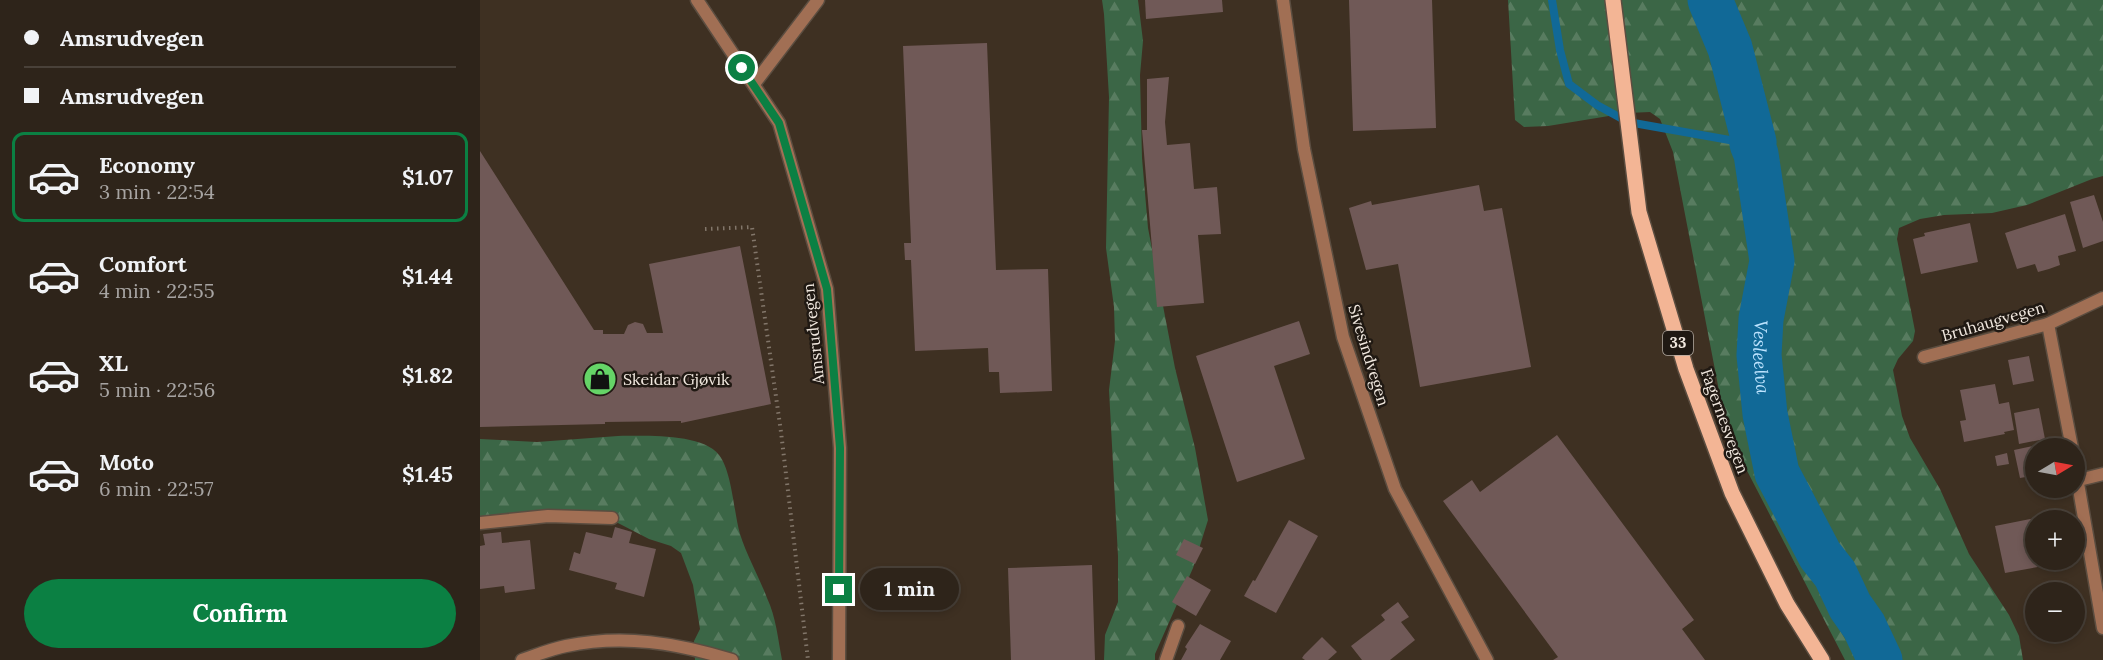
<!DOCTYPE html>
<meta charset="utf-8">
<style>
body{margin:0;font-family:Lora,serif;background:#3a3027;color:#f1f3f6;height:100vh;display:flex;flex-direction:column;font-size:22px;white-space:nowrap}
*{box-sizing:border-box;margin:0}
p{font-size:20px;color:#a7a4a2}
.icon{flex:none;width:33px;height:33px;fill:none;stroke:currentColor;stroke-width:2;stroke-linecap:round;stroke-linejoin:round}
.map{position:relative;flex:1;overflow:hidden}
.drawer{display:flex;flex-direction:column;background:#2e241a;width:480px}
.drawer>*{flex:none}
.top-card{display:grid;align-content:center;height:132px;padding:0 24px;background:#2e241a}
.needle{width:39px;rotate:80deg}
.tools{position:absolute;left:1545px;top:438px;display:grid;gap:12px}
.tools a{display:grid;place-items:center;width:60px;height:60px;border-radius:50%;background:#2e241a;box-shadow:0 3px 9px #0003,0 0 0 2px #494139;font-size:30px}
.end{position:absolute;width:27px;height:27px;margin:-14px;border:8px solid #0b8043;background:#fff;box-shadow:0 0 0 3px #fff}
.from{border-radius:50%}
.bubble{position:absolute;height:42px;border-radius:21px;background:#2e241a;box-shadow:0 3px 9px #0003,0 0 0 2px #494139;font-size:20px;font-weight:800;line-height:42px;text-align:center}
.top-card b{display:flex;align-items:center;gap:21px;height:57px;font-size:22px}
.top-card b+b{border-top:2px solid #494139}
.top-card i{width:15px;height:15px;background:#f1f3f6}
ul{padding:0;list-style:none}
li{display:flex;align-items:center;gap:18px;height:90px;margin:0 12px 9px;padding:0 12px;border:3px solid transparent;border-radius:12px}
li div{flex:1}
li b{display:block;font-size:22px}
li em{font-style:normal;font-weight:800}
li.selected{border-color:#0b8043}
li>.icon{width:54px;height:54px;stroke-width:1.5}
.action{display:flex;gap:12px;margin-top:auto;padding:12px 24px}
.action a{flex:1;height:69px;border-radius:36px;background:#0b8043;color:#fff;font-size:24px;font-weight:800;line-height:69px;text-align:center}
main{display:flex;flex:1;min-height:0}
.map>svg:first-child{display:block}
.forest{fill:url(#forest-firs)}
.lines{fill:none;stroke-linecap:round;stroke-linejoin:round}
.stream{stroke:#116997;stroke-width:8}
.river{stroke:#116997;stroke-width:45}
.building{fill:#705957}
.service-casing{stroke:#5b4d40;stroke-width:15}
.minor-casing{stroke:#5b4d40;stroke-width:15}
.primary-casing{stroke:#5b4d40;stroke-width:18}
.path{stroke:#82766a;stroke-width:4;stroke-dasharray:1.5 4.5;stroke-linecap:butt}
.service{stroke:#a16f54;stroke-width:12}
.minor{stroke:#a16f54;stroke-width:12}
.primary{stroke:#f3b595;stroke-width:15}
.route{stroke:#0b8043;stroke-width:8}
.labels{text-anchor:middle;stroke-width:5;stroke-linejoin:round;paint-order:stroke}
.shield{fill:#201913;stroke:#b2aaa2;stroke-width:1.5}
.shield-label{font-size:15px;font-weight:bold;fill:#f1e8df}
.street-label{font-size:16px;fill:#f1e8df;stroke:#201913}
.poi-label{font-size:16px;fill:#f1e8df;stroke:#201913;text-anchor:start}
.water-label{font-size:18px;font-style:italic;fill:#bde3fe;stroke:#201913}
</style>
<main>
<section class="drawer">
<div class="top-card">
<b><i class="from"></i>Amsrudvegen</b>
<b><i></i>Amsrudvegen</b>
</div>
<ul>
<li class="selected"><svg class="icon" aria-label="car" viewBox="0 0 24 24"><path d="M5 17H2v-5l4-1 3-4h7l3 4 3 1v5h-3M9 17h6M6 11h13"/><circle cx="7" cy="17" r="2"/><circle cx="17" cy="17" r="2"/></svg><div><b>Economy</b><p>3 min · 22:54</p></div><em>$1.07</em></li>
<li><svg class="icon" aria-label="car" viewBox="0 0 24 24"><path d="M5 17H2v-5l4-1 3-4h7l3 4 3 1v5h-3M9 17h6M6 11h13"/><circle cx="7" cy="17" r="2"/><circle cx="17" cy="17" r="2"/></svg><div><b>Comfort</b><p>4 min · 22:55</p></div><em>$1.44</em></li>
<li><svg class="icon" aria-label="car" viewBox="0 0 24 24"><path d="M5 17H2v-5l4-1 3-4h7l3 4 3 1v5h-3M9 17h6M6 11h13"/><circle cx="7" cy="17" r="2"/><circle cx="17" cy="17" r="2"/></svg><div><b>XL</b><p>5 min · 22:56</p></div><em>$1.82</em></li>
<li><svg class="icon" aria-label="car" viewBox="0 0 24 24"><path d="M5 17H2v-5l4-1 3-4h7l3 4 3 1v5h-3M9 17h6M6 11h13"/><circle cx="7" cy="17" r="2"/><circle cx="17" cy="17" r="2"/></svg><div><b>Moto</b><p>6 min · 22:57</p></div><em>$1.45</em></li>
</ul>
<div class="action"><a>Confirm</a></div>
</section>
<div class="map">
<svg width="1623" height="660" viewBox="0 0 1623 660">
<defs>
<pattern id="forest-firs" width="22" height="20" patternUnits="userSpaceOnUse" patternTransform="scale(1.5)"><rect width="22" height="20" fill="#3b6646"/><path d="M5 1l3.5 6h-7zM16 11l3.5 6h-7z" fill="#587c60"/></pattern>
</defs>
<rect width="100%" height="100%" fill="#3e3022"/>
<g class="forest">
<polygon points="622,0 658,0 663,41 660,75 662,158 668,228 695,368 715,448 728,520 713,568 675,654 675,660 624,660 625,635 638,602 638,556 629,390 635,341 634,307 626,248 629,97 624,14"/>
<polygon points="1028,0 1623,0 1623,176 1612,179 1547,205 1512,213 1464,215 1440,219 1419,228 1417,239 1435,331 1433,341 1418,359 1413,370 1422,416 1430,438 1460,489 1489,554 1529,615 1539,636 1543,660 1365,660 1247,432 1193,152 1180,119 1170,112 1147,113 1068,126 1044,127 1035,120"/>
<path d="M138,436C164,436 222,433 239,455C252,471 254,514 260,534C267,556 279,577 287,598C296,617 298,639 302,660H215L214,641L220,629L213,585L201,553L191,546L169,539L138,523L55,517L0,521V439L57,442Z"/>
</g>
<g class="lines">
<polyline class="stream" points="1072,0 1080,50 1089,84 1117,105 1148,122 1272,144"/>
<path class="river" id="s1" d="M1230,0L1250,48L1274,142L1272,144L1276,154L1292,261L1281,319L1279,355L1285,414L1297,473L1340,555L1355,574L1370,606L1384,626L1400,660"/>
</g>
<g class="building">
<polygon points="665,0 742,0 743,12 666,19"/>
<polygon points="869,0 952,0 956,128 873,131"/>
<polygon points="507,43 516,270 568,269 572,391 520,393 519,372 509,372 508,348 435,351 431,260 425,260 424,243 431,243 423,46"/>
<polygon points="689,77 685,122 687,145 710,143 714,189 737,187 741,234 718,235 724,303 677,307 662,130 667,130 667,79"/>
<polygon points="0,151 114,330 123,330 123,334 144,334 148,325 155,322 163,324 167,333 183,333 169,264 260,246 291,404 201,423 201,421 125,422 125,424 0,427"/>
<polygon points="999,185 1004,211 1022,208 1051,367 940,387 918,264 886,270 869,208 891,201 892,205"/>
<polygon points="1614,195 1623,222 1623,241 1603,248 1590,202"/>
<polygon points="1585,214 1596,251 1578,256 1580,265 1569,269 1558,272 1555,264 1537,269 1525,233"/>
<polygon points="1490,223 1498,262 1441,274 1433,239 1445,236 1444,233"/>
<polygon points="819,321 830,354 794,366 825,459 757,482 716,356"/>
<polygon points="1549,356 1554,381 1533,385 1528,360"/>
<polygon points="1515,384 1519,404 1529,402 1534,430 1524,432 1525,434 1484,442 1480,421 1486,420 1480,390"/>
<polygon points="1559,408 1565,439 1539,444 1534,413"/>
<polygon points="1077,435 1214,620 1202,629 1225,660 1073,660 1078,657 963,501 992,480 1000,492"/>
<polygon points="1567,443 1568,448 1556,448 1556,475 1540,478 1534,450"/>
<polygon points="1527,453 1529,464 1517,466 1515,456"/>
<polygon points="1560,517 1561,520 1556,520 1556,560 1568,560 1569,565 1525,573 1515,526"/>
<polygon points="809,520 838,536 796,613 764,596 773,580 775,581"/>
<polygon points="135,527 152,532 149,543 176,549 164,597 135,589 137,583 89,570 94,552 100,554 106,532 132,538"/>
<polygon points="21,532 22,543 50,540 55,589 25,593 24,586 0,589 0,546 5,545 3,534"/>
<polygon points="704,539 723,548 715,564 696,555"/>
<polygon points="612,565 615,660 531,660 528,568"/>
<polygon points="707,576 731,590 716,616 692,602"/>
<polygon points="918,602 929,617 921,622 935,640 910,660 882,660 871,646 905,620 901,615"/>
<polygon points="720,624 751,641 740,660 701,660 707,649 705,647"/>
<polygon points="842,637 857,652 848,660 825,660 822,658 824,655"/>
</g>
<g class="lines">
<defs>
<polyline id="service" points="0,523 68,516 132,518"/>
<g id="minor">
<polyline points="217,0 299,123 347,289 360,448 359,660"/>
<polyline points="803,0 824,149 863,337 915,489 1007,660"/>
<polyline points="274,84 338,0"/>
<polyline points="1568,324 1592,448"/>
<polyline points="1444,357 1568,324 1623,298"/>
<polyline points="1594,460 1623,628"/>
<polyline points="1599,480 1623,474"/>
<path d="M42,660C56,655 71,649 86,646C143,634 197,643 252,660"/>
<polyline points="686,660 698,626"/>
</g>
<polyline id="primary" points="1133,0 1159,212 1206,369 1252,493 1307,604 1342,660"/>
</defs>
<use href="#service" class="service-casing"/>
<use href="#minor" class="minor-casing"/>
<use href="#primary" class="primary-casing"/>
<polyline class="path" points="225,229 272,227 301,432 328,660"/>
<use href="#service" class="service"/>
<use href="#minor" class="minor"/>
<use href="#primary" class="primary"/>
</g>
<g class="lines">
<polyline class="route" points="262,68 299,123 347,289 360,448 359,590"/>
</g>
<defs>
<symbol id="shop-disc" viewBox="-11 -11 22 22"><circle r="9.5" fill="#65d467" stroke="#201913"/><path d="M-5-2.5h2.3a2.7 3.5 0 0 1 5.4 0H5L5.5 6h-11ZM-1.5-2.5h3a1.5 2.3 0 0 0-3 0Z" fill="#111"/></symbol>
</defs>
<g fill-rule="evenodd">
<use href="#shop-disc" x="101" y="360" width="38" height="38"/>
</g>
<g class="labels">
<rect class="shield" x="1183" y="331" width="30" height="24" rx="4.5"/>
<g class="shield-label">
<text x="1198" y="348">33</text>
</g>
<g class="street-label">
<text transform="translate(1513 321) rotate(-16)" y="6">Bruhaugvegen</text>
<text transform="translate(333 334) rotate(-96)" y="6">Amsrudvegen</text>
<text transform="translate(889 355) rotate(73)" y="6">Sivesindvegen</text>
<text transform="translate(1245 421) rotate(70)" y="6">Fagernesvegen</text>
</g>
<g class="poi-label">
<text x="143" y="385">Skeidar Gjøvik</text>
</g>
<g class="water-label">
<text dy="6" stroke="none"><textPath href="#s1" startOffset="368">Vesleelva</textPath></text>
</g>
</g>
</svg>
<div class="tools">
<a><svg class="needle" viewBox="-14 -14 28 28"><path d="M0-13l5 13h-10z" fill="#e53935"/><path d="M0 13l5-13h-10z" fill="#a7a4a2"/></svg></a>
<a>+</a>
<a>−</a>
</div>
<i class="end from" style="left:262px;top:68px"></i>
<i class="end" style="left:359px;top:590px"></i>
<div class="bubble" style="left:380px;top:568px;width:99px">1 min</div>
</div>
</main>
